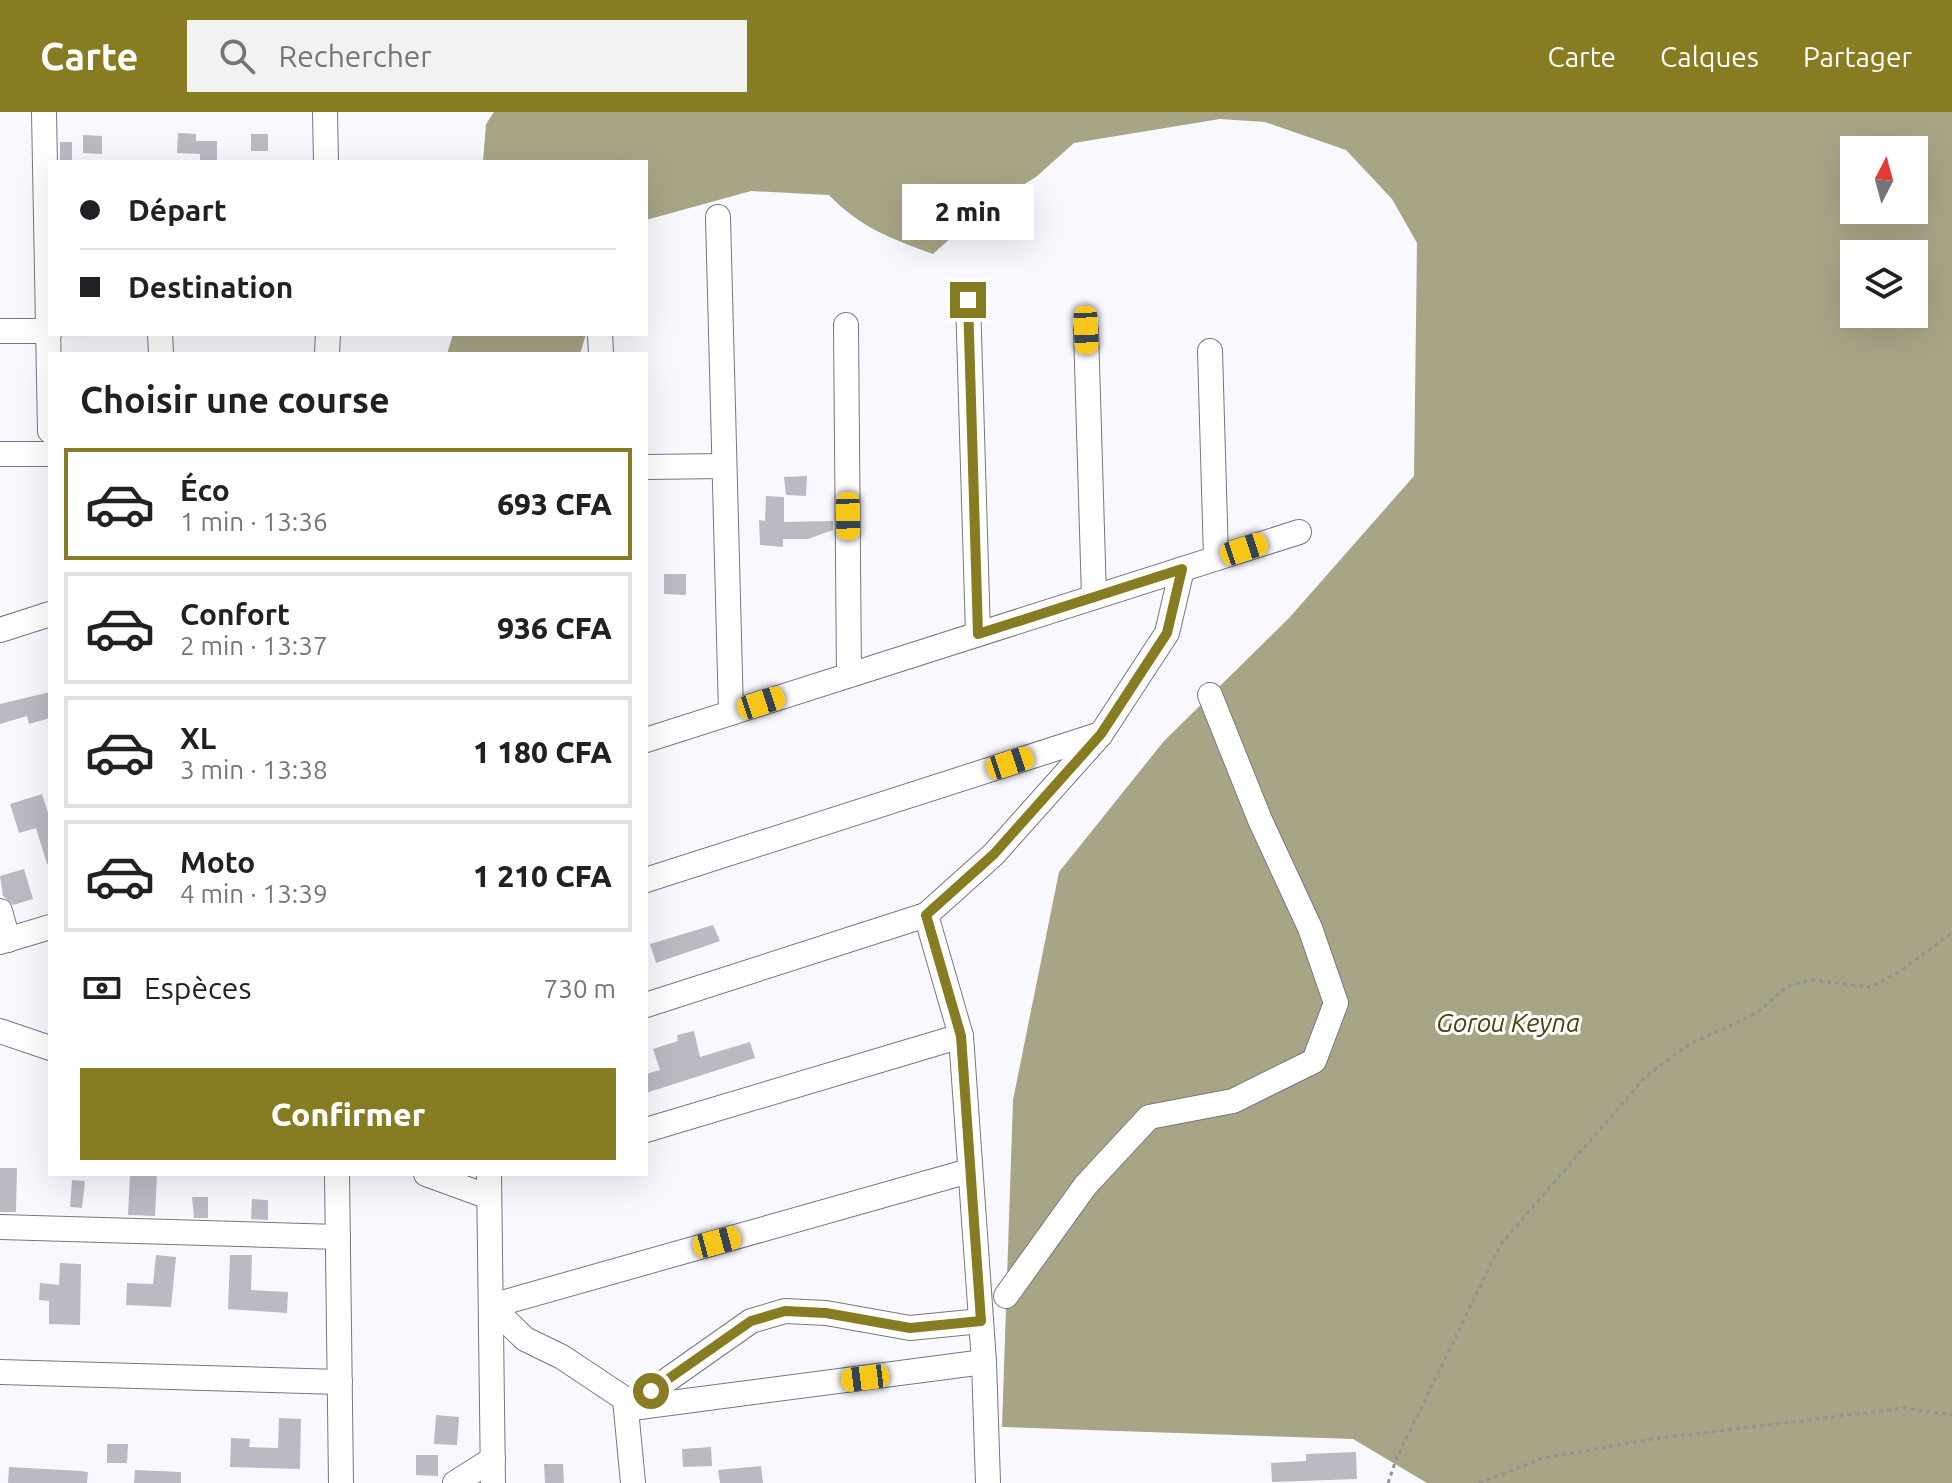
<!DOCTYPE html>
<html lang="fr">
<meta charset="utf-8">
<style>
body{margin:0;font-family:Ubuntu,sans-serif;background:#f2f2f2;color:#202124;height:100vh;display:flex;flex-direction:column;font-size:30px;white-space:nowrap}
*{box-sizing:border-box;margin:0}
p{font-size:26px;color:#757577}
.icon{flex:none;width:44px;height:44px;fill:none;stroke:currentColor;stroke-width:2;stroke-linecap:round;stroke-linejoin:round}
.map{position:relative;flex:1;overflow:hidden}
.drawer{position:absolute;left:48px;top:240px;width:600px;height:824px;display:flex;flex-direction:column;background:#fff;border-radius:0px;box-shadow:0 8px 32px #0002}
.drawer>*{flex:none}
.guide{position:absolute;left:48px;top:48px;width:600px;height:176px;border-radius:0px;box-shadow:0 8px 32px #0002;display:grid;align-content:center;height:176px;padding:0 32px;background:#fff}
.needle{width:52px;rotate:6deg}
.fabs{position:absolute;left:1840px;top:24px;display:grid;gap:16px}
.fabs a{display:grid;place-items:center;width:88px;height:88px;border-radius:0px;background:#fff;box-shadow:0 8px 32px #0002;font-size:40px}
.end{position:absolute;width:36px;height:36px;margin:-18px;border:10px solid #877c22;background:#fff;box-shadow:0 0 0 4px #fff}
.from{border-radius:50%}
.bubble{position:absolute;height:56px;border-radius:0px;background:#fff;box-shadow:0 8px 32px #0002;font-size:26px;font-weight:800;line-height:56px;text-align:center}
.car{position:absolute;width:24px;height:48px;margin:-24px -12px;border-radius:10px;box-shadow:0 0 6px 2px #0007;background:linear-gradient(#f5c518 24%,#345 0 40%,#f5c518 0 76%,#345 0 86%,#f5c518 0)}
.guide b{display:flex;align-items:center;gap:28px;height:76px;font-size:30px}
.guide b+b{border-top:2px solid #e0e0e0}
.guide i{width:20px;height:20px;background:#202124}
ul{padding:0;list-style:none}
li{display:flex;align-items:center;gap:24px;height:112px;margin:0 16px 12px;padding:0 16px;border:4px solid #e0e0e0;border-radius:0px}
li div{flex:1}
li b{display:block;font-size:30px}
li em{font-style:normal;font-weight:800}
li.current{border-color:#877c22}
li>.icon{width:72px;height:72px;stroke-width:1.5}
h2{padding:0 32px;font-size:36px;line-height:96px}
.pay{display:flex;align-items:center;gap:20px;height:88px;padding:0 32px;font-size:30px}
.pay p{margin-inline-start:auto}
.button{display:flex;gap:16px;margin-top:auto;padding:16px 32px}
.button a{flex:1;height:92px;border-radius:0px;background:#877c22;color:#fff;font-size:32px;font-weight:800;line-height:92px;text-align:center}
header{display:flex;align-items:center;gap:48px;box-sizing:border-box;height:112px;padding:0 40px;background:#877c22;color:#fff}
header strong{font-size:38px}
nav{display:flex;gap:44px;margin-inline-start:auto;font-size:28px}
.search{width:560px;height:72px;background:#f2f2f2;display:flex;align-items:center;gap:20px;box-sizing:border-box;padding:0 28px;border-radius:0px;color:#757577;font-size:30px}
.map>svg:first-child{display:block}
.water{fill:#a8a587;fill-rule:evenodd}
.building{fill:#bbb9c2}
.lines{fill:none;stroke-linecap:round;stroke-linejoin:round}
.minor-casing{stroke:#78777e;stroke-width:26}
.path{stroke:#939297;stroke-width:3;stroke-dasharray:4 4;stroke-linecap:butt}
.minor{stroke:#fff;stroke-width:24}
.route{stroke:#877c22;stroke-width:10}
.labels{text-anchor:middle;stroke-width:6;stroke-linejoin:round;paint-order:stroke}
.water-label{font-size:26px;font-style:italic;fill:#4a430d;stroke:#fff}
</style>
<header>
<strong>Carte</strong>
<div class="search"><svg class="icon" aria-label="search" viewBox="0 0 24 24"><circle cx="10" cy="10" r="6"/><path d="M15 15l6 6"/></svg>Rechercher</div>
<nav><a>Carte</a><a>Calques</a><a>Partager</a></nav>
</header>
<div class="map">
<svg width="1952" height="1371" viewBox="0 0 1952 1371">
<rect width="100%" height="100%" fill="#f9f8ff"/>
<g class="water">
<path d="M494,0H1952V1371H1427L1353,1327L1002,1315L1013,988L1059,760L1164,629L1289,506L1414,364L1417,131L1392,87L1346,38L1265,10L1220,7L1074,31L1036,65L981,99L933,142C892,127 859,115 829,83L751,79L646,108V50H483L486,12ZM1854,38H1914V98H1854ZM1854,142H1914V202H1854Z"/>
<polygon points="453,222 586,222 580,242 447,242"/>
</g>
<g class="building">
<polygon points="178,21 196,22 196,29 217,29 217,50 200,50 200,42 177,41"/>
<rect x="251" y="22" width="17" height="17"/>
<polygon points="83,23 102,24 102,42 83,41"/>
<rect x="60" y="30" width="12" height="20"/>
<polygon points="807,364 806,384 786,383 784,365"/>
<polygon points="766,384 784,385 784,410 833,409 833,418 808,427 783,427 783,435 760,433 759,408 765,409"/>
<polygon points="664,462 686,462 686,483 664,482"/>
<polygon points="50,580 50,606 29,612 27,604 0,612 0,592"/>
<polygon points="42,682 50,707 50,752 47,752 36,716 19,721 10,692"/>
<polygon points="24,757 33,787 13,793 3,784 0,764"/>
<polygon points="713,813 720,829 656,851 650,832"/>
<polygon points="694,919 700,945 750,930 755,946 646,981 646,962 660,958 653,937 678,929 677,923"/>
<polygon points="0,1056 17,1056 16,1100 0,1100"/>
<polygon points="130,1062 157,1062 155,1104 128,1103"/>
<polygon points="72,1068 85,1069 82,1096 70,1095"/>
<polygon points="192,1085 208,1085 208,1106 194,1106"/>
<polygon points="252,1087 268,1088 268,1108 251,1107"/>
<polygon points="156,1143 176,1145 171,1195 126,1193 127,1171 153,1172"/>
<polygon points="230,1143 252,1143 251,1178 288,1180 287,1201 228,1197"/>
<polygon points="60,1151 81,1152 80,1213 49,1212 49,1189 39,1188 40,1171 59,1173"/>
<polygon points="436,1303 459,1305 457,1333 434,1332"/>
<polygon points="279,1306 301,1307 300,1357 230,1355 231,1326 250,1327 249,1335 278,1336"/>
<polygon points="107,1332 128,1332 127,1351 107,1351"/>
<polygon points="711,1335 712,1354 683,1355 682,1337"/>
<polygon points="1356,1340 1357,1367 1272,1370 1271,1351 1306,1349 1306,1342"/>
<polygon points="416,1343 438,1343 438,1364 416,1363"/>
<polygon points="544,1352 563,1352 564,1371 545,1371"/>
<polygon points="761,1354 763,1371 720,1371 718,1358"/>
<polygon points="9,1355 81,1359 88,1360 87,1371 8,1371"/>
<polygon points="135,1358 181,1360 181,1371 134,1371"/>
</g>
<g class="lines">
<defs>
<g id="minor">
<polyline points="44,0 50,319"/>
<polyline points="325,0 326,50"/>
<polyline points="718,105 731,601"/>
<polyline points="968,188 978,522"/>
<polyline points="846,213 849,563"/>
<polyline points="1086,218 1094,485"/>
<polyline points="0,219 50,219"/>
<polyline points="160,222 161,242"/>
<polyline points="600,222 601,242"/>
<polyline points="1210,239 1216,446"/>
<polyline points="327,242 328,222"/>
<polyline points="0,342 50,342"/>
<polyline points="646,355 724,354"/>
<polyline points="0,518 50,502"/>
<polyline points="646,628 1299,420"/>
<polyline points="646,768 1101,622"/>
<polyline points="0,799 8,828"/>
<polyline points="0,830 50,815"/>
<polyline points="646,893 926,803"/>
<polyline points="0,919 50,936"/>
<polyline points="646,1018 961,924"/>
<polyline points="337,1062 341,1371"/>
<polyline points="426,1062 489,1085"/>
<polyline points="489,1062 493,1371"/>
<polyline points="0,1115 338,1125"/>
<polyline points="1006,1184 1085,1074 1149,1005 1233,989 1314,949 1336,891 1310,816 1260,708 1210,583"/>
<polyline points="491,1194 969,1059"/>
<polyline points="491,1194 525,1227 562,1245 625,1287 633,1371"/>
<polyline points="0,1260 340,1270"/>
<polyline points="632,1296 984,1250"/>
<polyline points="626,1297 751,1209 785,1199 826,1201 910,1216 981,1209"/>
<polyline points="455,1371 493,1347"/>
<polyline points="988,1371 984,1250 961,924 926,803 994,742 1101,622 1167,521 1182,457"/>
</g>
</defs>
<use href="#minor" class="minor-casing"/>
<g class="path">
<polyline points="1388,1371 1397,1345 1501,1132 1646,964 1688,933 1757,901 1787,874 1810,868 1871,875 1899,860 1952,821"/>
<polyline points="1479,1371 1543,1346 1653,1327 1905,1296 1952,1303"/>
</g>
<use href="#minor" class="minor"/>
</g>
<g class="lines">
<polyline class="route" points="651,1279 751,1209 785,1199 826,1201 910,1216 981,1209 961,924 926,803 994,742 1101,622 1167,521 1182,457 978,522 968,188"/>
</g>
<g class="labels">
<g class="water-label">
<text x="1508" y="920">Gorou Keyna</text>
</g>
</g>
</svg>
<div class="fabs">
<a><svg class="needle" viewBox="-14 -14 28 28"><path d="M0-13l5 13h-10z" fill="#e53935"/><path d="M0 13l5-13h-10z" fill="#757577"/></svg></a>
<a><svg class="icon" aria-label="layers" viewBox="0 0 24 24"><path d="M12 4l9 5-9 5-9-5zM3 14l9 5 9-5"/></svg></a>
</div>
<i class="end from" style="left:651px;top:1279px"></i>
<i class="end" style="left:968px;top:188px"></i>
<div class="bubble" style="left:902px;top:72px;width:132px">2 min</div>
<i class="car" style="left:1086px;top:218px;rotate:178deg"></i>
<i class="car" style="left:848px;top:404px;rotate:179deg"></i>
<i class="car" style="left:1244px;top:437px;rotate:72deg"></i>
<i class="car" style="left:761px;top:591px;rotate:72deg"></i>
<i class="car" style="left:1010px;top:651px;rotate:72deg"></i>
<i class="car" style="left:717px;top:1130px;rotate:75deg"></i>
<i class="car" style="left:865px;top:1266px;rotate:263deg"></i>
<div class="guide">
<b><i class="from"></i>Départ</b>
<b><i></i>Destination</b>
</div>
<section class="drawer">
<h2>Choisir une course</h2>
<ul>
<li class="current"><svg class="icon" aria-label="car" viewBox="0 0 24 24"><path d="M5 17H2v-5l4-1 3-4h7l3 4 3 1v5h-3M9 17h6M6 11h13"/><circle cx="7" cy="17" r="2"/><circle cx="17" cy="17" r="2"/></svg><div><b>Éco</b><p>1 min · 13:36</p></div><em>693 CFA</em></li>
<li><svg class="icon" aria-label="car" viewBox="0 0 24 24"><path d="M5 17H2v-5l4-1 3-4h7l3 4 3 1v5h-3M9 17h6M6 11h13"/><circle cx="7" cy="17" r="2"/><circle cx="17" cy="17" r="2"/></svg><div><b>Confort</b><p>2 min · 13:37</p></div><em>936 CFA</em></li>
<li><svg class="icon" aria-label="car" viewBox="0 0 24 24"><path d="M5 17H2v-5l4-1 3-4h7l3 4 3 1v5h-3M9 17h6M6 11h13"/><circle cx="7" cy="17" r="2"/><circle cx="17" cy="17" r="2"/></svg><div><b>XL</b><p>3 min · 13:38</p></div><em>1 180 CFA</em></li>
<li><svg class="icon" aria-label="car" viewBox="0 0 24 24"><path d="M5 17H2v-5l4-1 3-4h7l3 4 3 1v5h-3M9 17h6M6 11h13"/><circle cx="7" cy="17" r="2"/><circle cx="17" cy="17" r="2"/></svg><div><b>Moto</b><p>4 min · 13:39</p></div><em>1 210 CFA</em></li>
</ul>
<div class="pay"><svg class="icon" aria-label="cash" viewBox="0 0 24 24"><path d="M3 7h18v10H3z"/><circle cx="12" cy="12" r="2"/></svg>Espèces<p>730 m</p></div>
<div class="button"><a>Confirmer</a></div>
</section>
</div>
